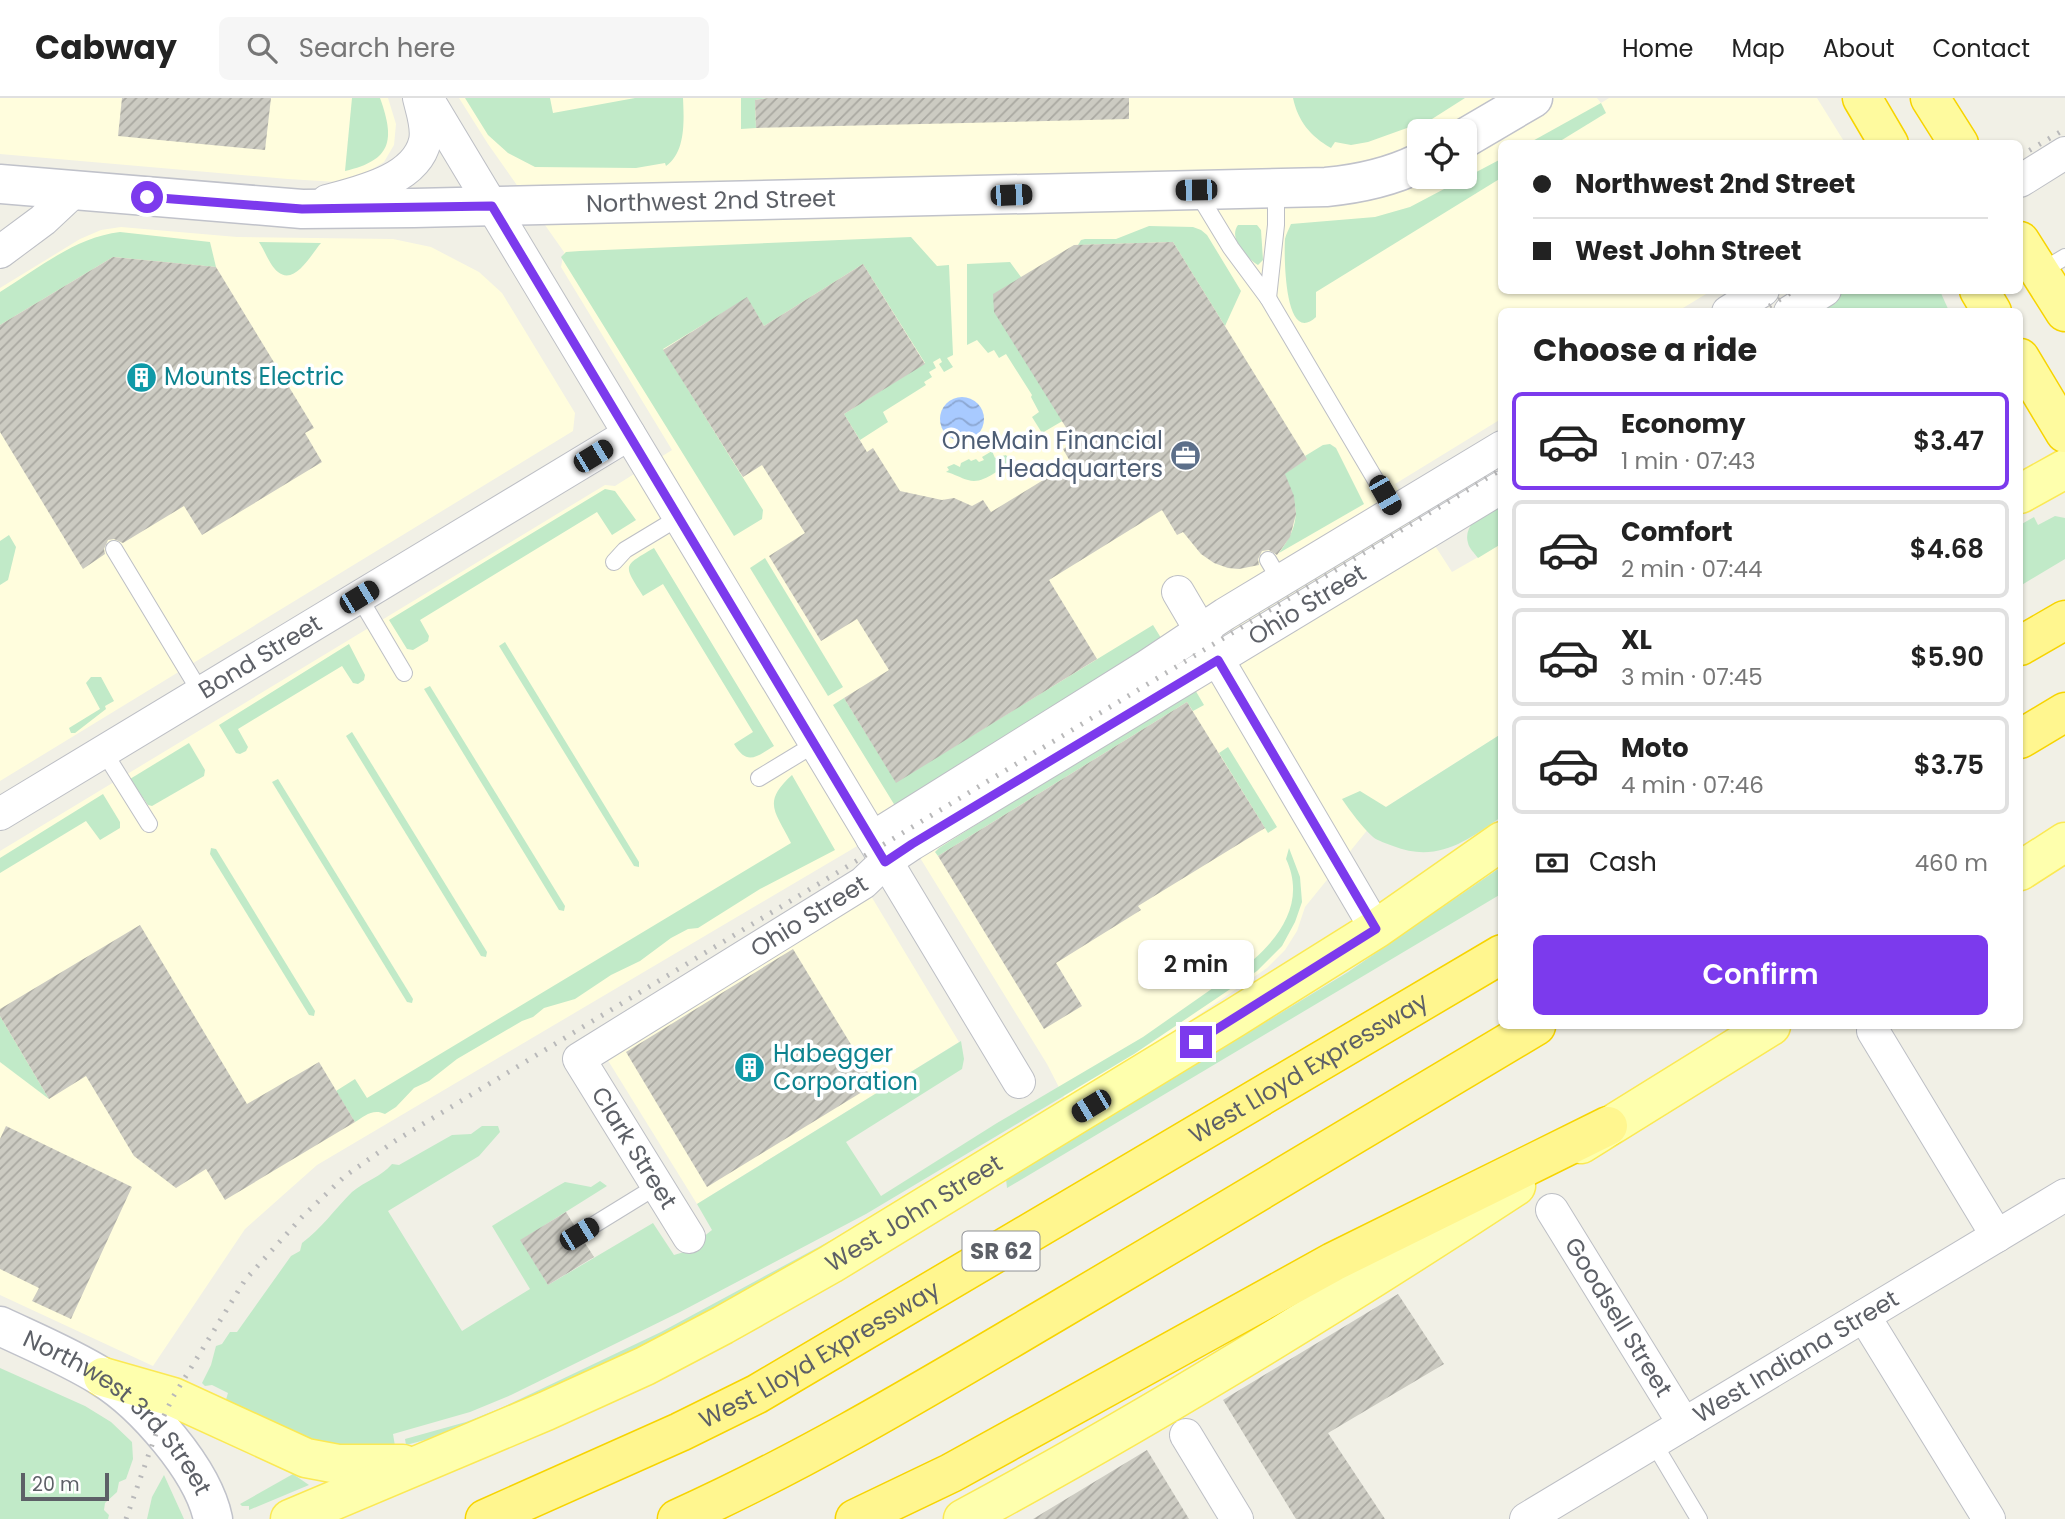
<!DOCTYPE html>
<meta charset="utf-8">
<style>
body{margin:0;font-family:Poppins,sans-serif;background:#f6f6f6;color:#222;height:100vh;display:flex;flex-direction:column;font-size:26px;white-space:nowrap}
*{box-sizing:border-box;margin:0}
p{font-size:23px;color:#767676}
.icon{flex:none;width:38px;height:38px;fill:none;stroke:currentColor;stroke-width:2;stroke-linecap:round;stroke-linejoin:round}
.map{position:relative;flex:1;overflow:hidden}
.sheet{position:absolute;left:1498px;top:210px;width:525px;height:721px;display:flex;flex-direction:column;background:#fff;border-radius:10px;box-shadow:0 2px 5px #0004}
.sheet>*{flex:none}
.top-card{position:absolute;left:1498px;top:42px;width:525px;height:154px;border-radius:10px;box-shadow:0 2px 5px #0004;display:grid;align-content:center;height:154px;padding:0 35px;background:#fff}
.tools{position:absolute;left:1407px;top:21px;display:grid;gap:14px}
.tools a{display:grid;place-items:center;width:70px;height:70px;border-radius:10px;background:#fff;box-shadow:0 2px 5px #0004;font-size:35px}
.scale{position:absolute;left:21px;bottom:18px;width:88px;box-sizing:border-box;padding-left:7px;border:4px solid #5d6067;border-top:0;font-size:19px;line-height:24px;white-space:nowrap;color:#5d6067;-webkit-text-stroke:5px #fff;paint-order:stroke}
.end{position:absolute;width:32px;height:32px;margin:-16px;border:9px solid #7c3aed;background:#fff;box-shadow:0 0 0 4px #fff}
.from{border-radius:50%}
.bubble{position:absolute;height:49px;border-radius:10px;background:#fff;box-shadow:0 2px 5px #0004;font-size:23px;font-weight:600;line-height:49px;text-align:center}
.car{position:absolute;width:21px;height:42px;margin:-21px -10px;border-radius:9px;box-shadow:0 0 5px 2px #0007;background:linear-gradient(#222 24%,#8ab4d8 0 40%,#222 0 76%,#8ab4d8 0 86%,#222 0)}
.top-card b{display:flex;align-items:center;gap:24px;height:66px;font-size:26px}
.top-card b+b{border-top:2px solid #e0e0e0}
.top-card i{width:18px;height:18px;background:#222}
ul{padding:0;list-style:none}
li{display:flex;align-items:center;gap:21px;height:98px;margin:0 14px 10px;padding:0 21px;border:4px solid #e0e0e0;border-radius:10px}
li div{flex:1}
li b{display:block;font-size:26px}
li em{font-style:normal;font-weight:600}
li.on{border-color:#7c3aed}
li>.icon{width:63px;height:63px;stroke-width:1.5}
h2{padding:0 35px;font-size:32px;line-height:84px}
.pay{display:flex;align-items:center;gap:18px;height:77px;padding:0 35px;font-size:26px}
.pay p{margin-inline-start:auto}
.primary-button{display:flex;gap:14px;margin-top:auto;padding:14px 35px}
.primary-button a{flex:1;height:80px;border-radius:10px;background:#7c3aed;color:#fff;font-size:28px;font-weight:600;line-height:80px;text-align:center}
header{display:flex;align-items:center;gap:42px;box-sizing:border-box;height:98px;padding:0 35px;background:#fff;border-bottom:2px solid #e0e0e0}
header strong{font-size:33px}
nav{display:flex;gap:38px;margin-inline-start:auto;font-size:24px}
.search{width:490px;height:63px;background:#f6f6f6;display:flex;align-items:center;gap:18px;box-sizing:border-box;padding:0 24px;border-radius:10px;color:#767676;font-size:26px}
.map>svg:first-child{display:block}
.commercial{fill:#fffddd;fill-rule:evenodd}
.green{fill:#c1eac8}
.water{fill:url(#water-waves)}
.building{fill:url(#building-hatch)}
.lines{fill:none;stroke-linecap:round;stroke-linejoin:round}
.service-casing{stroke:#bdbfc5;stroke-width:18}
.minor-casing{stroke:#bdbfc5;stroke-width:34}
.secondary-casing{stroke:#c0c2ca;stroke-width:41}
.primary-casing{stroke:#fbe954;stroke-width:41}
.trunk-casing{stroke:#f7d400;stroke-width:41}
.motorway-casing{stroke:#f7d400;stroke-width:41}
.service{stroke:#fff;stroke-width:16}
.minor{stroke:#fff;stroke-width:32}
.secondary{stroke:#fff;stroke-width:38}
.primary{stroke:#feffad;stroke-width:38}
.trunk{stroke:#fefa9e;stroke-width:38}
.motorway{stroke:#fff68f;stroke-width:38}
.rail{stroke:#b9b9ba;stroke-width:5;stroke-dasharray:2 9;stroke-linecap:butt}
.route{stroke:#7c3aed;stroke-width:9}
.labels{text-anchor:middle;stroke-width:7;stroke-linejoin:round;paint-order:stroke}
.shield{fill:#fff;stroke:#8e9095;stroke-width:2}
.shield-label{font-size:23px;font-weight:bold;fill:#5d6067}
.street-label{font-size:24px;fill:#5d6067;stroke:#fff}
.culture-label{font-size:24px;fill:#0d838f;stroke:#fff;text-anchor:start}
.service-label{font-size:24px;fill:#4e5e75;stroke:#fff;text-anchor:end}
</style>
<header>
<strong>Cabway</strong>
<div class="search"><svg class="icon" aria-label="search" viewBox="0 0 24 24"><circle cx="10" cy="10" r="6"/><path d="M15 15l6 6"/></svg>Search here</div>
<nav><a>Home</a><a>Map</a><a>About</a><a>Contact</a></nav>
</header>
<div class="map">
<svg width="2065" height="1421" viewBox="0 0 2065 1421">
<defs>
<pattern id="water-waves" width="16" height="10" patternUnits="userSpaceOnUse" patternTransform="scale(1.75)"><rect width="16" height="10" fill="#a8caff"/><path d="M0 5q4-4 8 0t8 0" fill="none" stroke="#8ca7d2"/></pattern>
<pattern id="building-hatch" width="6" height="6" patternUnits="userSpaceOnUse" patternTransform="scale(1.75)"><rect width="6" height="6" fill="#cccbc2"/><path d="M-1 1l2-2M0 6l6-6M5 7l2-2" fill="none" stroke="#a9a8a1"/></pattern>
</defs>
<rect width="100%" height="100%" fill="#f1f0e6"/>
<g class="commercial">
<polygon points="0,0 388,0 396,26 394,47 384,64 364,76 337,84 288,81 0,56"/>
<path d="M459,0H1597L1601,5L1609,0H1817L1845,45L1502,46V192L1711,193L1678,213L1502,214L1501,321L1395,386L1452,474L1501,446V636L1386,709L1305,809L1297,833L1285,852L1267,870L1156,946L1066,1003L1047,966L898,724L317,1067L245,1131L153,1268L0,1197V753L605,387L615,388L672,352L561,169L564,154L488,46ZM1419,33H1465V79H1419Z"/>
<polygon points="121,129 237,139 393,141 431,149 479,174 502,195 575,315 573,333 0,683 0,190 80,141 101,132"/>
<polygon points="868,793 959,944 697,1106 604,956"/>
</g>
<g class="green">
<path d="M352,0H380C395,42 392,62 345,73Z"/>
<path d="M465,0H550L553,15L635,0H683C684,22 686,54 666,68L665,65L636,70L535,69L508,55L488,37Z"/>
<polygon points="741,0 768,0 755,2 756,30 741,31"/>
<path d="M1293,0H1465L1432,21L1368,44L1351,47L1335,44L1331,50C1310,38 1298,23 1293,0Z"/>
<polygon points="1601,5 1606,15 1557,45 1529,45"/>
<path d="M1501,61V80L1316,194V219C1284,249 1284,156 1285,141C1286,136 1289,131 1291,126L1375,119L1410,109Z"/>
<path d="M1238,127H1257L1261,132L1263,162L1258,167C1246,160 1228,140 1238,127Z"/>
<polygon points="1149,128 1193,129 1201,132 1207,137 1241,193 1225,228 1173,144 1078,147 1081,142 1085,141 1116,141"/>
<path d="M120,134L210,144L216,169L113,159L0,227V194C37,171 76,139 120,134Z"/>
<polygon points="911,139 937,168 949,167 953,257 947,260 953,269 944,274 939,266 942,264 940,260 933,264 936,270 929,274 932,279 924,284 926,287 883,314 888,324 860,342 844,316 925,265 863,166 764,228 747,200 663,251 763,412 762,421 734,438 561,159 566,154 580,153"/>
<path d="M259,144L321,145C312,155 295,188 278,174C270,168 265,153 259,144Z"/>
<polygon points="1010,164 1021,179 1071,318 1042,335 1032,319 1039,314 1031,299 1032,297 1006,256 999,260 994,252 988,255 977,242 967,247 967,166"/>
<polygon points="1836,192 1940,193 1949,213 1803,214"/>
<path d="M1330,346L1336,350L1364,406L1279,455C1301,425 1300,409 1283,376L1307,361L1305,358L1323,347Z"/>
<path d="M992,353L995,360L1006,357L1011,364C999,371 983,387 968,382C960,380 955,376 946,374L949,372L947,369L954,366L960,369L961,365L969,361L971,363L976,361L979,364L984,362L982,359Z"/>
<polygon points="605,391 615,393 636,422 612,437 597,414 420,522 429,538 428,543 413,552 407,551 389,522"/>
<path d="M1501,401V446L1478,460C1475,456 1469,450 1468,445C1462,426 1488,409 1501,401Z"/>
<polygon points="2055,418 2065,420 2065,461 2020,488 2020,427 2034,419 2038,427"/>
<polygon points="9,437 16,449 8,482 0,487 0,443"/>
<path d="M654,450L774,648C756,659 747,668 734,646L753,634L663,486L643,498C624,467 621,469 654,450Z"/>
<polygon points="765,460 843,589 828,598 750,470"/>
<polygon points="1153,527 1166,548 897,711 833,607 844,600 896,684"/>
<polygon points="505,544 639,764 639,769 634,768 499,548"/>
<polygon points="349,546 365,577 364,582 358,586 353,585 342,568 238,631 248,649 246,653 240,656 236,655 219,627"/>
<polygon points="91,579 101,579 114,603 105,608 106,611 75,635 71,635 69,630 100,611 86,585"/>
<polygon points="430,588 565,808 564,813 559,812 424,591"/>
<polygon points="1194,590 1204,607 1193,613 1187,604 938,758 935,754 939,750"/>
<polygon points="352,634 487,854 486,859 481,858 346,638"/>
<path d="M1501,636V719C1466,744 1436,765 1393,748C1386,745 1378,743 1373,739C1361,728 1351,714 1342,701L1360,693L1386,709Z"/>
<polygon points="189,645 205,672 204,678 152,708 148,707 130,681"/>
<polygon points="1228,649 1277,729 1268,735 1219,655"/>
<path d="M792,677L835,752L760,791L698,830L688,831L671,840L640,863L611,877L575,901L544,910L533,919L522,923L457,961L429,983L414,990L396,1009L385,1016C373,1010 364,1018 355,1024L336,993L355,981L367,1000L791,745C776,714 761,705 792,677Z"/>
<polygon points="278,681 413,901 412,905 407,904 272,684"/>
<polygon points="103,696 120,724 120,730 100,742 86,723 0,775 0,760"/>
<polygon points="211,750 216,751 315,913 314,918 309,917 210,756"/>
<path d="M1289,750L1300,779L1302,804L1295,824L1282,848L1257,873L1134,956L866,1116L680,1214L511,1297L470,1314L393,1336L395,1348L329,1350L224,1308L228,1295L212,1287L205,1288L202,1285L211,1267L216,1248L222,1246L230,1234H237L291,1158L300,1153L302,1145C322,1130 334,1112 352,1094C365,1083 381,1079 392,1066L399,1067L452,1037L471,1036L482,1028H498L500,1034L479,1058L388,1113L462,1233L530,1191L492,1128L556,1089L565,1084L591,1089L600,1083L607,1088L521,1142L548,1187L653,1125L674,1157L684,1154L712,1132L697,1106L961,943L964,961L962,971L846,1044L881,1098L997,1025L1143,939L1253,862C1283,836 1305,801 1286,761Z"/>
<polygon points="1501,769 1501,796 1007,1090 1006,1081 1011,1076 1070,1043 1348,874"/>
<polygon points="0,918 49,1001 0,964"/>
<polygon points="839,1138 841,1142 660,1241 471,1330 406,1347 405,1341 466,1324 501,1310 661,1234"/>
<polygon points="0,1270 85,1308 111,1324 132,1344 133,1361 126,1381 119,1384 117,1394 105,1405 104,1412 109,1417 108,1421 0,1421"/>
<polygon points="293,1376 309,1387 249,1412 249,1408 242,1408 240,1406"/>
<polygon points="164,1377 184,1421 147,1421 152,1399"/>
</g>
<circle class="water" cx="962" cy="321" r="22"/>
<g class="building">
<polygon points="122,0 271,0 265,52 118,38"/>
<polygon points="768,0 1129,0 1129,21 756,30 755,2"/>
<polygon points="1173,144 1307,361 1285,376 1294,398 1296,416 1290,439 1277,457 1269,452 1262,453 1258,461 1259,467 1239,471 1228,470 1214,465 1201,456 1183,434 1177,437 1162,412 1049,482 1097,561 896,685 844,600 889,572 857,521 821,543 769,458 805,435 762,367 743,379 663,252 747,199 764,228 863,166 925,266 844,316 867,354 873,350 900,393 942,402 954,400 972,408 983,402 991,414 1071,365 1063,351 1075,344 994,214 993,196 1074,147"/>
<polygon points="113,159 216,169 314,330 305,335 322,364 202,437 184,408 123,445 114,441 108,442 104,451 105,456 83,471 0,334 0,227"/>
<polygon points="1187,604 1265,730 1138,808 1141,812 1056,865 1082,908 1044,931 938,758"/>
<polygon points="140,827 247,1006 319,964 355,1024 225,1102 206,1071 176,1090 134,1058 86,978 49,1001 0,918 0,911"/>
<polygon points="793,851 875,986 707,1089 626,954"/>
<polygon points="6,1028 132,1089 71,1221 32,1203 39,1190 0,1171 0,1041"/>
<polygon points="566,1114 574,1127 570,1132 570,1141 575,1145 585,1145 594,1159 548,1187 520,1142"/>
<polygon points="1398,1196 1444,1266 1328,1335 1385,1421 1296,1421 1223,1302"/>
<polygon points="1147,1352 1189,1421 1033,1421"/>
</g>
<g class="lines">
<defs>
<g id="service">
<polyline points="1197,94 1231,150 1268,200 1276,127 1276,90"/>
<polyline points="2040,174 2065,159"/>
<polyline points="1268,200 1394,413"/>
<polyline points="114,451 201,595"/>
<polyline points="1268,462 1280,482"/>
<polyline points="614,464 625,452 678,420"/>
<polyline points="359,499 404,575"/>
<polyline points="104,654 149,726"/>
<polyline points="759,680 815,646"/>
<polyline points="579,1136 657,1088"/>
<polyline points="1653,1344 1699,1421"/>
</g>
<g id="minor">
<polyline points="427,0 1019,984"/>
<polyline points="2020,83 2065,55"/>
<path d="M327,103C360,94 416,82 425,43C428,29 422,13 419,0"/>
<polyline points="0,154 43,122 74,93"/>
<polyline points="1728,214 1763,192"/>
<polyline points="1790,214 1825,192"/>
<polyline points="1178,494 1376,831"/>
<path id="s1" d="M0,716L629,336"/>
<polyline points="872,740 1147,568 1225,516 1502,349"/>
<polyline points="1873,933 1997,1138"/>
<path id="s2" d="M1552,1112L1684,1326"/>
<path id="s3" d="M689,1139L579,961L863,785L885,764L912,746L1502,389"/>
<polyline points="1864,1218 1989,1421"/>
<polyline points="1186,1337 1237,1421"/>
<path id="s4" d="M1526,1421L2065,1097"/>
</g>
<g id="secondary">
<polyline points="1465,40 1533,0"/>
<path id="s5" d="M0,86L302,111L414,110L1326,89C1358,86 1390,79 1419,65"/>
<path id="s6" d="M0,1228C34,1244 70,1259 102,1279C144,1305 203,1372 213,1421"/>
</g>
<g id="primary">
<polyline points="2020,396 2065,371"/>
<polyline points="2020,773 2065,744"/>
<polyline points="1581,1046 1771,928"/>
<polyline points="103,1279 173,1299 306,1360 338,1366 403,1366"/>
<path id="s7" d="M290,1421L546,1313L645,1268L723,1227L831,1166L1234,920L1376,831L1502,743"/>
<path d="M963,1421C1152,1319 1336,1206 1516,1088"/>
</g>
<g id="trunk">
<polyline points="1862,0 1889,46"/>
<polyline points="1930,0 1959,46"/>
<polyline points="2020,143 2065,214"/>
<polyline points="1979,192 1992,214"/>
<polyline points="2020,260 2065,335"/>
</g>
<g id="motorway">
<polyline points="2020,548 2065,522"/>
<polyline points="2020,641 2065,614"/>
<path id="s8" d="M485,1421L680,1334L757,1296L1502,856"/>
<path d="M677,1421C808,1362 930,1288 1054,1215C1215,1120 1375,1024 1536,928"/>
<polyline points="855,1421 951,1375 1333,1164 1608,1028"/>
</g>
</defs>
<use href="#service" class="service-casing"/>
<use href="#minor" class="minor-casing"/>
<use href="#secondary" class="secondary-casing"/>
<use href="#primary" class="primary-casing"/>
<use href="#trunk" class="trunk-casing"/>
<use href="#motorway" class="motorway-casing"/>
<use href="#service" class="service"/>
<use href="#minor" class="minor"/>
<use href="#secondary" class="secondary"/>
<use href="#primary" class="primary"/>
<use href="#trunk" class="trunk"/>
<use href="#motorway" class="motorway"/>
<g class="rail">
<polyline points="2020,58 2065,31"/>
<polyline points="1760,214 1795,192"/>
<polyline points="126,1421 158,1330 173,1299 245,1182 302,1119 345,1078 395,1043 1502,371"/>
</g>
</g>
<g class="lines">
<polyline class="route" points="147,99 302,111 492,108 885,764 912,746 1218,562 1376,831 1196,944"/>
</g>
<defs>
<symbol id="building-disc" viewBox="-11 -11 22 22"><circle r="9.5" fill="#0f9aa8" stroke="#fff"/><path d="M-4-6H4V6H1V3H-1V6H-4ZM-2.5-4.3h1.7v1.8h-1.7ZM.8-4.3h1.7v1.8H.8ZM-2.5-1h1.7V.8h-1.7ZM.8-1h1.7V.8H.8Z" fill="#fff"/></symbol>
<symbol id="office-disc" viewBox="-11 -11 22 22"><circle r="9.5" fill="#5c6f8a" stroke="#fff"/><path d="M-6-3h4V-5.5h4V-3h4V5H-6ZM-1-4.5V-3h2v-1.5ZM-6 0V1H6V0Z" fill="#fff"/></symbol>
</defs>
<g fill-rule="evenodd">
<use href="#building-disc" x="124" y="262" width="35" height="35"/>
<use href="#office-disc" x="1168" y="340" width="35" height="35"/>
<use href="#building-disc" x="732" y="952" width="35" height="35"/>
</g>
<g class="labels">
<rect class="shield" x="962.5" y="1133.5" width="77" height="39" rx="5"/>
<g class="shield-label">
<text x="1001" y="1161">SR 62</text>
</g>
<g class="street-label">
<text dy="8" stroke="none"><textPath href="#s5" startOffset="712">Northwest 2nd Street</textPath></text>
<text dy="8" stroke="none"><textPath href="#s3" startOffset="1068">Ohio Street</textPath></text>
<text dy="8" stroke="none"><textPath href="#s1" startOffset="304">Bond Street</textPath></text>
<text dy="8" stroke="none"><textPath href="#s3" startOffset="480">Ohio Street</textPath></text>
<text dy="8" stroke="none"><textPath href="#s8" startOffset="940">West Lloyd Expressway</textPath></text>
<text transform="translate(634 1050) rotate(58)" y="8">Clark Street</text>
<text dy="8" stroke="none"><textPath href="#s7" startOffset="696">West John Street</textPath></text>
<text dy="8" stroke="none"><textPath href="#s2" startOffset="126">Goodsell Street</textPath></text>
<text dy="8" stroke="none"><textPath href="#s8" startOffset="373">West Lloyd Expressway</textPath></text>
<text dy="8" stroke="none"><textPath href="#s4" startOffset="315">West Indiana Street</textPath></text>
<text dy="8" stroke="none"><textPath href="#s6" startOffset="149">Northwest 3rd Street</textPath></text>
</g>
<g class="culture-label">
<text x="164" y="287">Mounts Electric</text>
<text x="773" y="964">Habegger<tspan x="773" dy="28">Corporation</tspan></text>
</g>
<g class="service-label">
<text x="1163" y="351">OneMain Financial<tspan x="1163" dy="28">Headquarters</tspan></text>
</g>
</g>
</svg>
<div class="tools">
<a><svg class="icon" aria-label="locate" viewBox="0 0 24 24"><circle cx="12" cy="12" r="6"/><path d="M12 2v4M12 18v4M2 12h4M18 12h4"/></svg></a>
</div>
<div class="scale">20 m</div>
<i class="end from" style="left:147px;top:99px"></i>
<i class="end" style="left:1196px;top:944px"></i>
<div class="bubble" style="left:1138px;top:842px;width:116px">2 min</div>
<i class="car" style="left:1196px;top:92px;rotate:269deg"></i>
<i class="car" style="left:1011px;top:97px;rotate:88deg"></i>
<i class="car" style="left:593px;top:358px;rotate:59deg"></i>
<i class="car" style="left:1385px;top:397px;rotate:150deg"></i>
<i class="car" style="left:359px;top:499px;rotate:59deg"></i>
<i class="car" style="left:1091px;top:1008px;rotate:239deg"></i>
<i class="car" style="left:579px;top:1136px;rotate:59deg"></i>
<div class="top-card">
<b><i class="from"></i>Northwest 2nd Street</b>
<b><i></i>West John Street</b>
</div>
<section class="sheet">
<h2>Choose a ride</h2>
<ul>
<li class="on"><svg class="icon" aria-label="car" viewBox="0 0 24 24"><path d="M5 17H2v-5l4-1 3-4h7l3 4 3 1v5h-3M9 17h6M6 11h13"/><circle cx="7" cy="17" r="2"/><circle cx="17" cy="17" r="2"/></svg><div><b>Economy</b><p>1 min · 07:43</p></div><em>$3.47</em></li>
<li><svg class="icon" aria-label="car" viewBox="0 0 24 24"><path d="M5 17H2v-5l4-1 3-4h7l3 4 3 1v5h-3M9 17h6M6 11h13"/><circle cx="7" cy="17" r="2"/><circle cx="17" cy="17" r="2"/></svg><div><b>Comfort</b><p>2 min · 07:44</p></div><em>$4.68</em></li>
<li><svg class="icon" aria-label="car" viewBox="0 0 24 24"><path d="M5 17H2v-5l4-1 3-4h7l3 4 3 1v5h-3M9 17h6M6 11h13"/><circle cx="7" cy="17" r="2"/><circle cx="17" cy="17" r="2"/></svg><div><b>XL</b><p>3 min · 07:45</p></div><em>$5.90</em></li>
<li><svg class="icon" aria-label="car" viewBox="0 0 24 24"><path d="M5 17H2v-5l4-1 3-4h7l3 4 3 1v5h-3M9 17h6M6 11h13"/><circle cx="7" cy="17" r="2"/><circle cx="17" cy="17" r="2"/></svg><div><b>Moto</b><p>4 min · 07:46</p></div><em>$3.75</em></li>
</ul>
<div class="pay"><svg class="icon" aria-label="cash" viewBox="0 0 24 24"><path d="M3 7h18v10H3z"/><circle cx="12" cy="12" r="2"/></svg>Cash<p>460 m</p></div>
<div class="primary-button"><a>Confirm</a></div>
</section>
</div>
